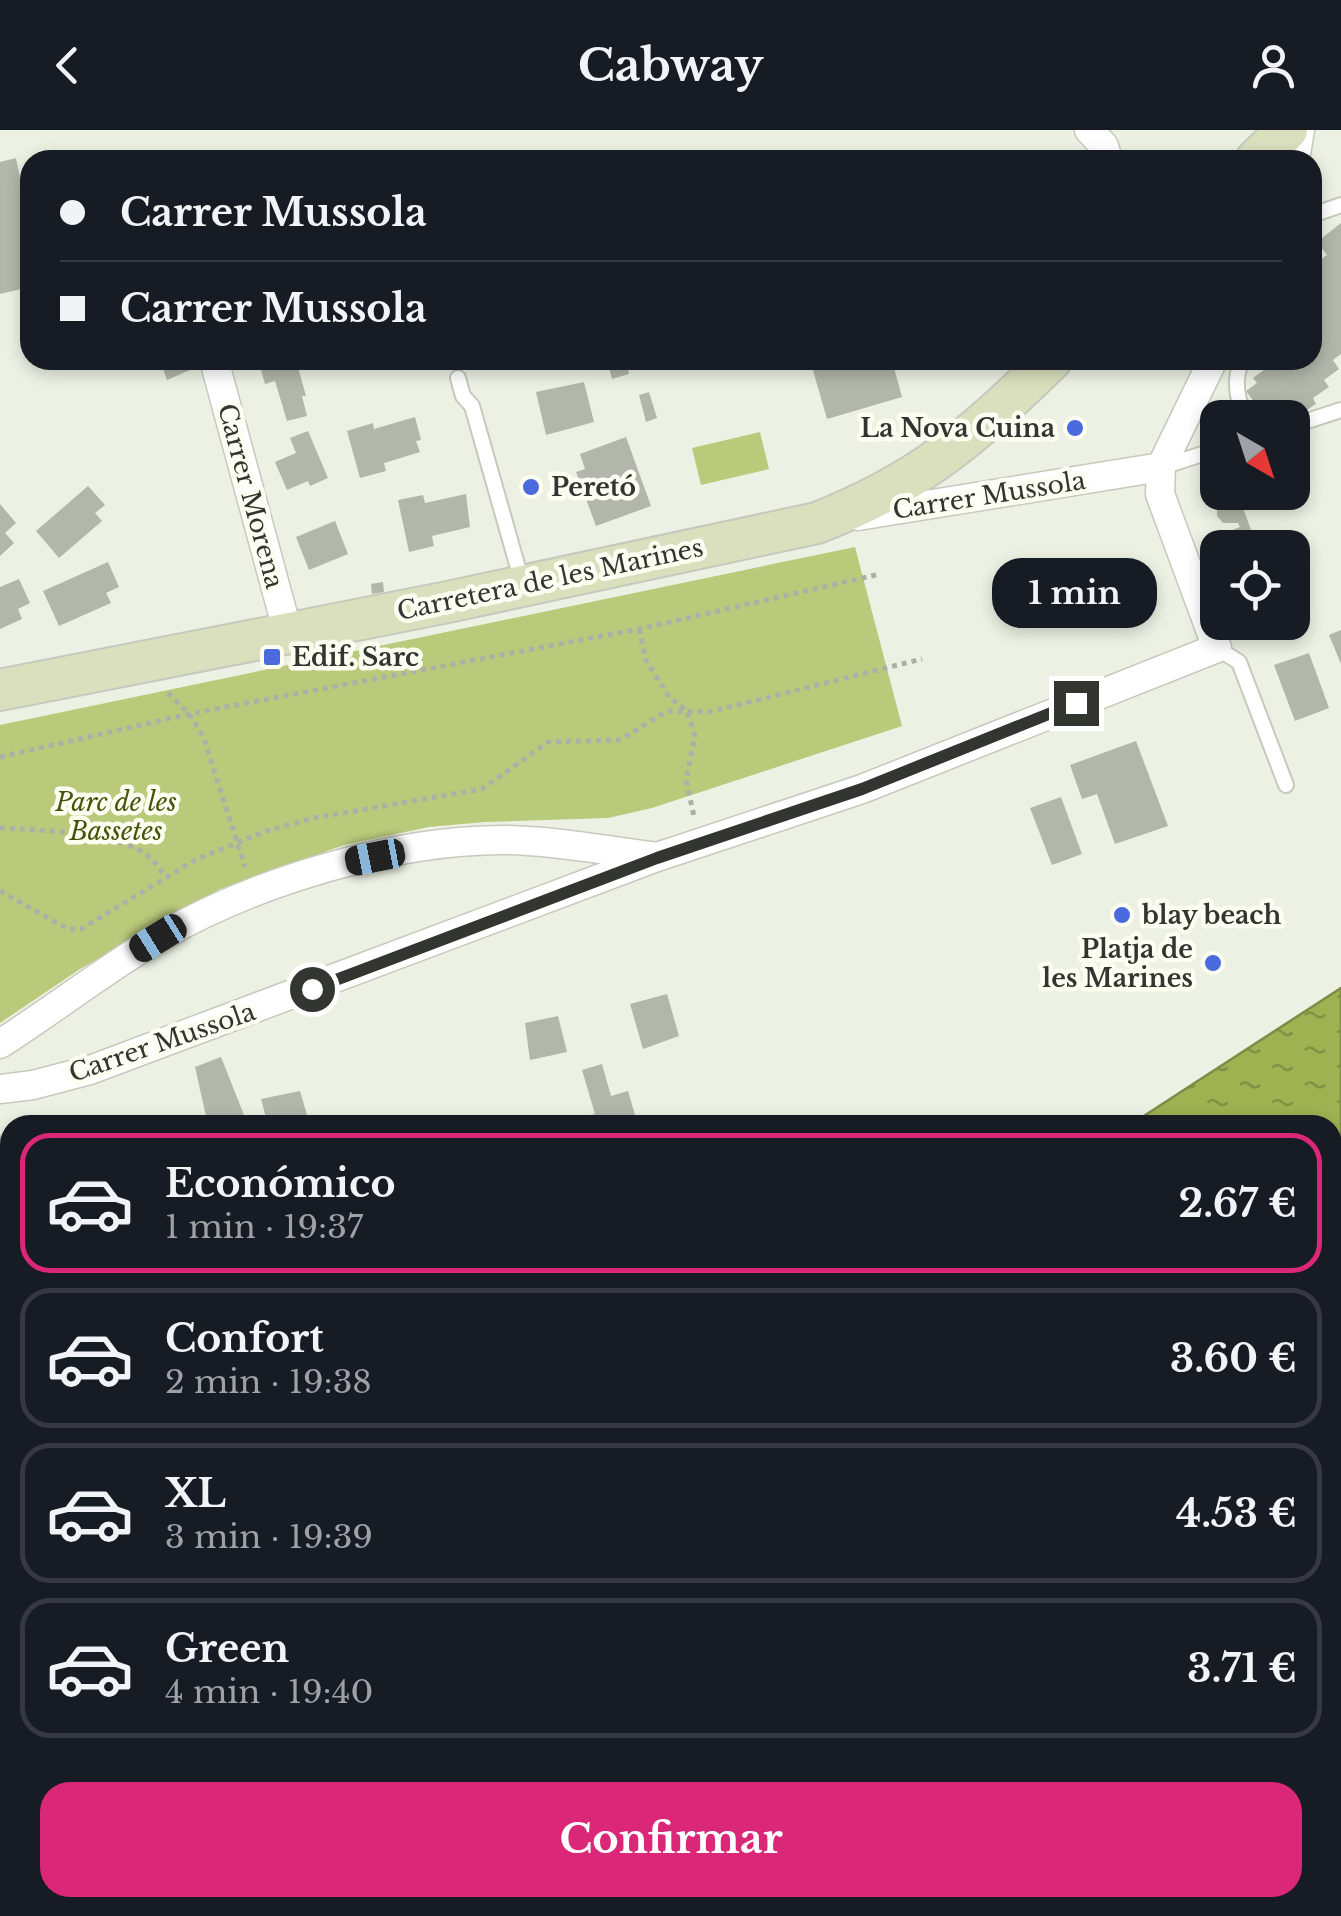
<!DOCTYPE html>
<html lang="es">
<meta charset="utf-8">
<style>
body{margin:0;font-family:"Libre Baskerville",serif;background:#20242c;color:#f1f3f6;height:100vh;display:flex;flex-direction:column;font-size:38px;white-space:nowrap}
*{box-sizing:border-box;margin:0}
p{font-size:32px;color:#9ea1a6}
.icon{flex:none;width:55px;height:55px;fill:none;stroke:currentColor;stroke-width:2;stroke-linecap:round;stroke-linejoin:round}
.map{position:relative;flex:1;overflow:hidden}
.sheet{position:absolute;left:0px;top:985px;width:1342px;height:802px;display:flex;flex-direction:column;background:#171b24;border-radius:30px 30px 0 0;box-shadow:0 5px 15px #0003}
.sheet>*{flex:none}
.hud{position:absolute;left:20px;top:20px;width:1302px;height:220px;border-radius:30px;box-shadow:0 5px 15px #0003;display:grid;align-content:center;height:220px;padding:0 40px;background:#171b24}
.needle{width:65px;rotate:141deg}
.buttons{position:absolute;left:1200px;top:270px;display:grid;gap:20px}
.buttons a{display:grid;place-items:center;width:110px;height:110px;border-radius:20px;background:#171b24;box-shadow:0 5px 15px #0003;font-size:50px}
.end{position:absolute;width:45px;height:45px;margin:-22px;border:12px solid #333530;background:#fff;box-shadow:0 0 0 5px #fff}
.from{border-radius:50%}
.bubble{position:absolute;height:70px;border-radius:30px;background:#171b24;box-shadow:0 5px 15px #0003;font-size:32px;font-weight:700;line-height:70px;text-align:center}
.car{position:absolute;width:30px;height:60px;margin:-30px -15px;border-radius:12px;box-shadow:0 0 8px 2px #0007;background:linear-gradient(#222 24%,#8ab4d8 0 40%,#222 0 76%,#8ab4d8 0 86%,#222 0)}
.hud b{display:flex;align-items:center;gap:35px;height:95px;font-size:38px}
.hud b+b{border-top:2px solid #363941}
.hud i{width:25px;height:25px;background:#f1f3f6}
ul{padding:18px 0 0;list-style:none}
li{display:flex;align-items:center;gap:30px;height:140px;margin:0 20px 15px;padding:0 20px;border:5px solid #363941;border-radius:30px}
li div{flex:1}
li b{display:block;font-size:38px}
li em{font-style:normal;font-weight:700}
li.on{border-color:#db2777}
li>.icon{width:90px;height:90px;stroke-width:1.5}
.cta{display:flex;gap:20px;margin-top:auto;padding:20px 40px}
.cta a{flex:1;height:115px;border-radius:30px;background:#db2777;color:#fff;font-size:40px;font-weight:700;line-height:115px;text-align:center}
header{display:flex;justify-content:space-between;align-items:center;height:130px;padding:0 40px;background:#171b24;font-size:45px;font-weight:700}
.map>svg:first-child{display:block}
.park{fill:#b9ca7b}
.water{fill:url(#water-ripples);stroke:#7f8c47;stroke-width:2.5}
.building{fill:#b3b6aa}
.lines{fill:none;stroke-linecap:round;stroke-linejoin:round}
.service-casing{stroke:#c6c9bc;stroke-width:18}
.minor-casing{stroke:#c6c9bc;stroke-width:31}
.secondary-casing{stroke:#c6c9bc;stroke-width:44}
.path{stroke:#adb0a6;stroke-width:5;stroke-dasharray:5 5;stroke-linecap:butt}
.service{stroke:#fff;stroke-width:14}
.minor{stroke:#fff;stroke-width:28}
.secondary{stroke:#dadfbe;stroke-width:40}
.route{stroke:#333530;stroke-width:12}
.poi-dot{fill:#4a6ade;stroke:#fbfef1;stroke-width:4}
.labels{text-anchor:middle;stroke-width:9;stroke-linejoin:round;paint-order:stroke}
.poi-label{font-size:25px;font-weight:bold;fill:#333530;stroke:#fbfef1;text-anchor:start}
.street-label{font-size:25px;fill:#333530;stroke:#fbfef1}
.park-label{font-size:25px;font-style:italic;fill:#475208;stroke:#fbfef1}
</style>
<header><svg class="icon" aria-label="back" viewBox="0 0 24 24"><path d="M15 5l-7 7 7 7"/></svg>Cabway<svg class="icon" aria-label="person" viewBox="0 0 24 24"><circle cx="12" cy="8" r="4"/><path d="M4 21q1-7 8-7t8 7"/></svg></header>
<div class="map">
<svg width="1341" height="1786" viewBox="0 0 1341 1786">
<defs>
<pattern id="water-ripples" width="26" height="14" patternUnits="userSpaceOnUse" patternTransform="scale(2.5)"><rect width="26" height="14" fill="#9fb151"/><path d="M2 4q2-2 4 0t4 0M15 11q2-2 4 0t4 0" fill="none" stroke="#829144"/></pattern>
</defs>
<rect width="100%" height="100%" fill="#edf1e4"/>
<g class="park">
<polygon points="760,302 769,339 701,355 692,318"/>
<polygon points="855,417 902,596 652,678 608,688 485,692 429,697 344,715 220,759 80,839 0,893 0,595"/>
</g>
<polygon class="water" points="1341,858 1341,1786 0,1786 0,1576 10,1571 10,1778 1332,1778 1332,995 1130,995"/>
<g class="building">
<polygon points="387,20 390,30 355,30 355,29"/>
<polygon points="777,23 778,30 750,30 749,28"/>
<polygon points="16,28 30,95 30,157 0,164 0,32"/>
<polygon points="1341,93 1341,224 1333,230 1339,239 1324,250 1329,257 1313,268 1316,274 1299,285 1296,281 1289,288 1266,288 1246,261 1257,253 1253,248 1272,234 1269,230 1312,230 1312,135 1327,125 1317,112"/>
<polygon points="160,230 194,230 197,237 167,250"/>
<polygon points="258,230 296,230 306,266 302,266 307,286 287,291 275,251 265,254"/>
<polygon points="607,230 626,230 629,244 612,249"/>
<polygon points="810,230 892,230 902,267 827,289"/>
<polygon points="584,252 594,292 546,305 536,262"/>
<polygon points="649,262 657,288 646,292 639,265"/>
<polygon points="415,287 421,310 416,311 420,322 384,333 386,341 360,348 347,301 373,293 374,299"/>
<polygon points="308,301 328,348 310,356 308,351 287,360 275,332 296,323 290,308"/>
<polygon points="626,307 651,376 596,396 576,342 585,339 580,324"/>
<polygon points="88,356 105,375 95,383 102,391 59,428 36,401"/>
<polygon points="466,364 470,397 432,406 434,416 409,422 398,370 423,365 425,373"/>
<polygon points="1238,364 1254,408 1263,404 1274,418 1232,418 1227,402 1240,397 1238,393 1223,393 1217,386 1217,378 1223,369"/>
<polygon points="0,374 16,393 5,403 14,413 0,426"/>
<polygon points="335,391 348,424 309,440 296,407"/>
<polygon points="108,432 119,457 106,463 111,473 59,496 43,461"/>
<polygon points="1292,445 1304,476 1292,480"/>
<polygon points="19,449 30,473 18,479 22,489 0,499 0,457"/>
<polygon points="383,452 384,462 372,464 371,454"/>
<polygon points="1341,500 1341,534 1329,505"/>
<polygon points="1309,523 1329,578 1295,591 1274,535"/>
<polygon points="1136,611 1168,696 1115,714 1097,664 1082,669 1070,635"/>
<polygon points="1061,667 1082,724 1052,735 1030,678"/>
<polygon points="667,864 679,906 643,919 630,874"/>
<polygon points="558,886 567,922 530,930 525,893"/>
<polygon points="221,927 248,995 208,995 195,937"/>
<polygon points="602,934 611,966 628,961 638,995 570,995 569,991 595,984 582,940"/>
<polygon points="300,961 310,995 268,995 261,969"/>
<polygon points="0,1004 10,1025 0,1032"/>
<polygon points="10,1193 10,1257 7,1249 0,1252 0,1198"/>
</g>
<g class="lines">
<defs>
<g id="service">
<polyline points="1312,85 1341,75"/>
<path d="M1242,230C1233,250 1237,268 1245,288"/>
<polyline points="458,248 463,266 472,276 522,452"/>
<polyline points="1292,296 1341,280"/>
<polyline points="1162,337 1218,319"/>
<polyline points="1217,518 1239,532 1286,655"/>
</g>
<g id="minor">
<polyline points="1089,0 1104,16 1108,30"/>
<polyline points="1295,30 1300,0"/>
<polyline points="214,230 288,503"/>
<polyline points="858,386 1161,337 1213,230"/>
<path d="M0,914C53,880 103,841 158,808C254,752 395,709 507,710C555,711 603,720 651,726"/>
<polyline points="0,959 33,955 90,940 657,727 862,659 1217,518 1160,364 1161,337"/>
</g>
<g id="secondary">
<polyline points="1256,30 1287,0"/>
<path d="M0,560L443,473L817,393C921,352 972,307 1051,230"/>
</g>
</defs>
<use href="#service" class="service-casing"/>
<use href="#minor" class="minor-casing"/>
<use href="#secondary" class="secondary-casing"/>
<g class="path">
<polyline points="639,499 646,530 669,567 687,581 695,606 686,650 694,686"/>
<polyline points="168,563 189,584 203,606 245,737"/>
<polyline points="0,627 189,584 639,499 880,444"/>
<path d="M0,698C38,700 112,702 144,723C153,729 159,738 166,747"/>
<polyline points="0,761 68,799 81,799 197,729 266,701 314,688 482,659 548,612 620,610 667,581 709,582 922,529"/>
</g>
<use href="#service" class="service"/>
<use href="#minor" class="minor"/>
<use href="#secondary" class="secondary"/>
</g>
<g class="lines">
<polyline class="route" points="312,859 657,728 862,659 1076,573"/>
</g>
<g class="poi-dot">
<circle cx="1075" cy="298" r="10"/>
<circle cx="531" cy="357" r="10"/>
<rect x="262" y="517" width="20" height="20" rx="5"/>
<circle cx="1122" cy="785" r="10"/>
<circle cx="1213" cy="833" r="10"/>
</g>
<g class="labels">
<g class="poi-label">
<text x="1055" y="307" text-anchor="end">La Nova Cuina</text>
<text x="551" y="366">Peretó</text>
<text x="292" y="536">Edif. Sarc</text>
<text x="1142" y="794">blay beach</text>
<text x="1193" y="828" text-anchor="end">Platja de<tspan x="1193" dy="29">les Marines</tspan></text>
</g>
<g class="street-label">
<text transform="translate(989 365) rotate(-9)" y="9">Carrer Mussola</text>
<text transform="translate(251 366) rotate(75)" y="9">Carrer Morena</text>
<text transform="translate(550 449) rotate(-12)" y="9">Carretera de les Marines</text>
<text transform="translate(162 912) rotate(-19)" y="9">Carrer Mussola</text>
</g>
<g class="park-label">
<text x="116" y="681">Parc de les<tspan x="116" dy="29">Bassetes</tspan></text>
</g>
</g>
</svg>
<div class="buttons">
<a><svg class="needle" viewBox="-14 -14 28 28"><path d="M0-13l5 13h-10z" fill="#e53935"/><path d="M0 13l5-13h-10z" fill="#9ea1a6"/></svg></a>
<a><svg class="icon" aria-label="locate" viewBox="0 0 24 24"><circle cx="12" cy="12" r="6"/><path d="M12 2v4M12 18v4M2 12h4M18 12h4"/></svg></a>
</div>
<i class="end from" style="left:312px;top:859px"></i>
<i class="end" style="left:1076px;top:573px"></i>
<div class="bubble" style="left:992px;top:428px;width:165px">1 min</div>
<i class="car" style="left:375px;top:727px;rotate:259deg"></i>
<i class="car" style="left:158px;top:808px;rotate:238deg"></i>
<div class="hud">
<b><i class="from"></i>Carrer Mussola</b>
<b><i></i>Carrer Mussola</b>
</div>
<section class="sheet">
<ul>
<li class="on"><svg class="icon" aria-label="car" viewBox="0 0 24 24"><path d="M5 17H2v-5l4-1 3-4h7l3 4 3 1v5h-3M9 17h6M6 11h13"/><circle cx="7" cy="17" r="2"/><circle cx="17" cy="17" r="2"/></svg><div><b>Económico</b><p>1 min · 19:37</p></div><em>2.67 €</em></li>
<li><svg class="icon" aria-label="car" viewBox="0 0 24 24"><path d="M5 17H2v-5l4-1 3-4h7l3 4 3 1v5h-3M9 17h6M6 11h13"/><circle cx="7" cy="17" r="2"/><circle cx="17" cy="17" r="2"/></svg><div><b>Confort</b><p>2 min · 19:38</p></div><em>3.60 €</em></li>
<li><svg class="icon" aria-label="car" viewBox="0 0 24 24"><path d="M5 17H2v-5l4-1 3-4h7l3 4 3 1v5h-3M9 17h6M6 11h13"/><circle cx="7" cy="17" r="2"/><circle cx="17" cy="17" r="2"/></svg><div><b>XL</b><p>3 min · 19:39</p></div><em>4.53 €</em></li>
<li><svg class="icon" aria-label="car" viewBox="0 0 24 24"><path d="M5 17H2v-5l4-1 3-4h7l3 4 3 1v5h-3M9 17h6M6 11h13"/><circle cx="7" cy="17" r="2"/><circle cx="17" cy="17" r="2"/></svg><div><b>Green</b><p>4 min · 19:40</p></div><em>3.71 €</em></li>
</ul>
<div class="cta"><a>Confirmar</a></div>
</section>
</div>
